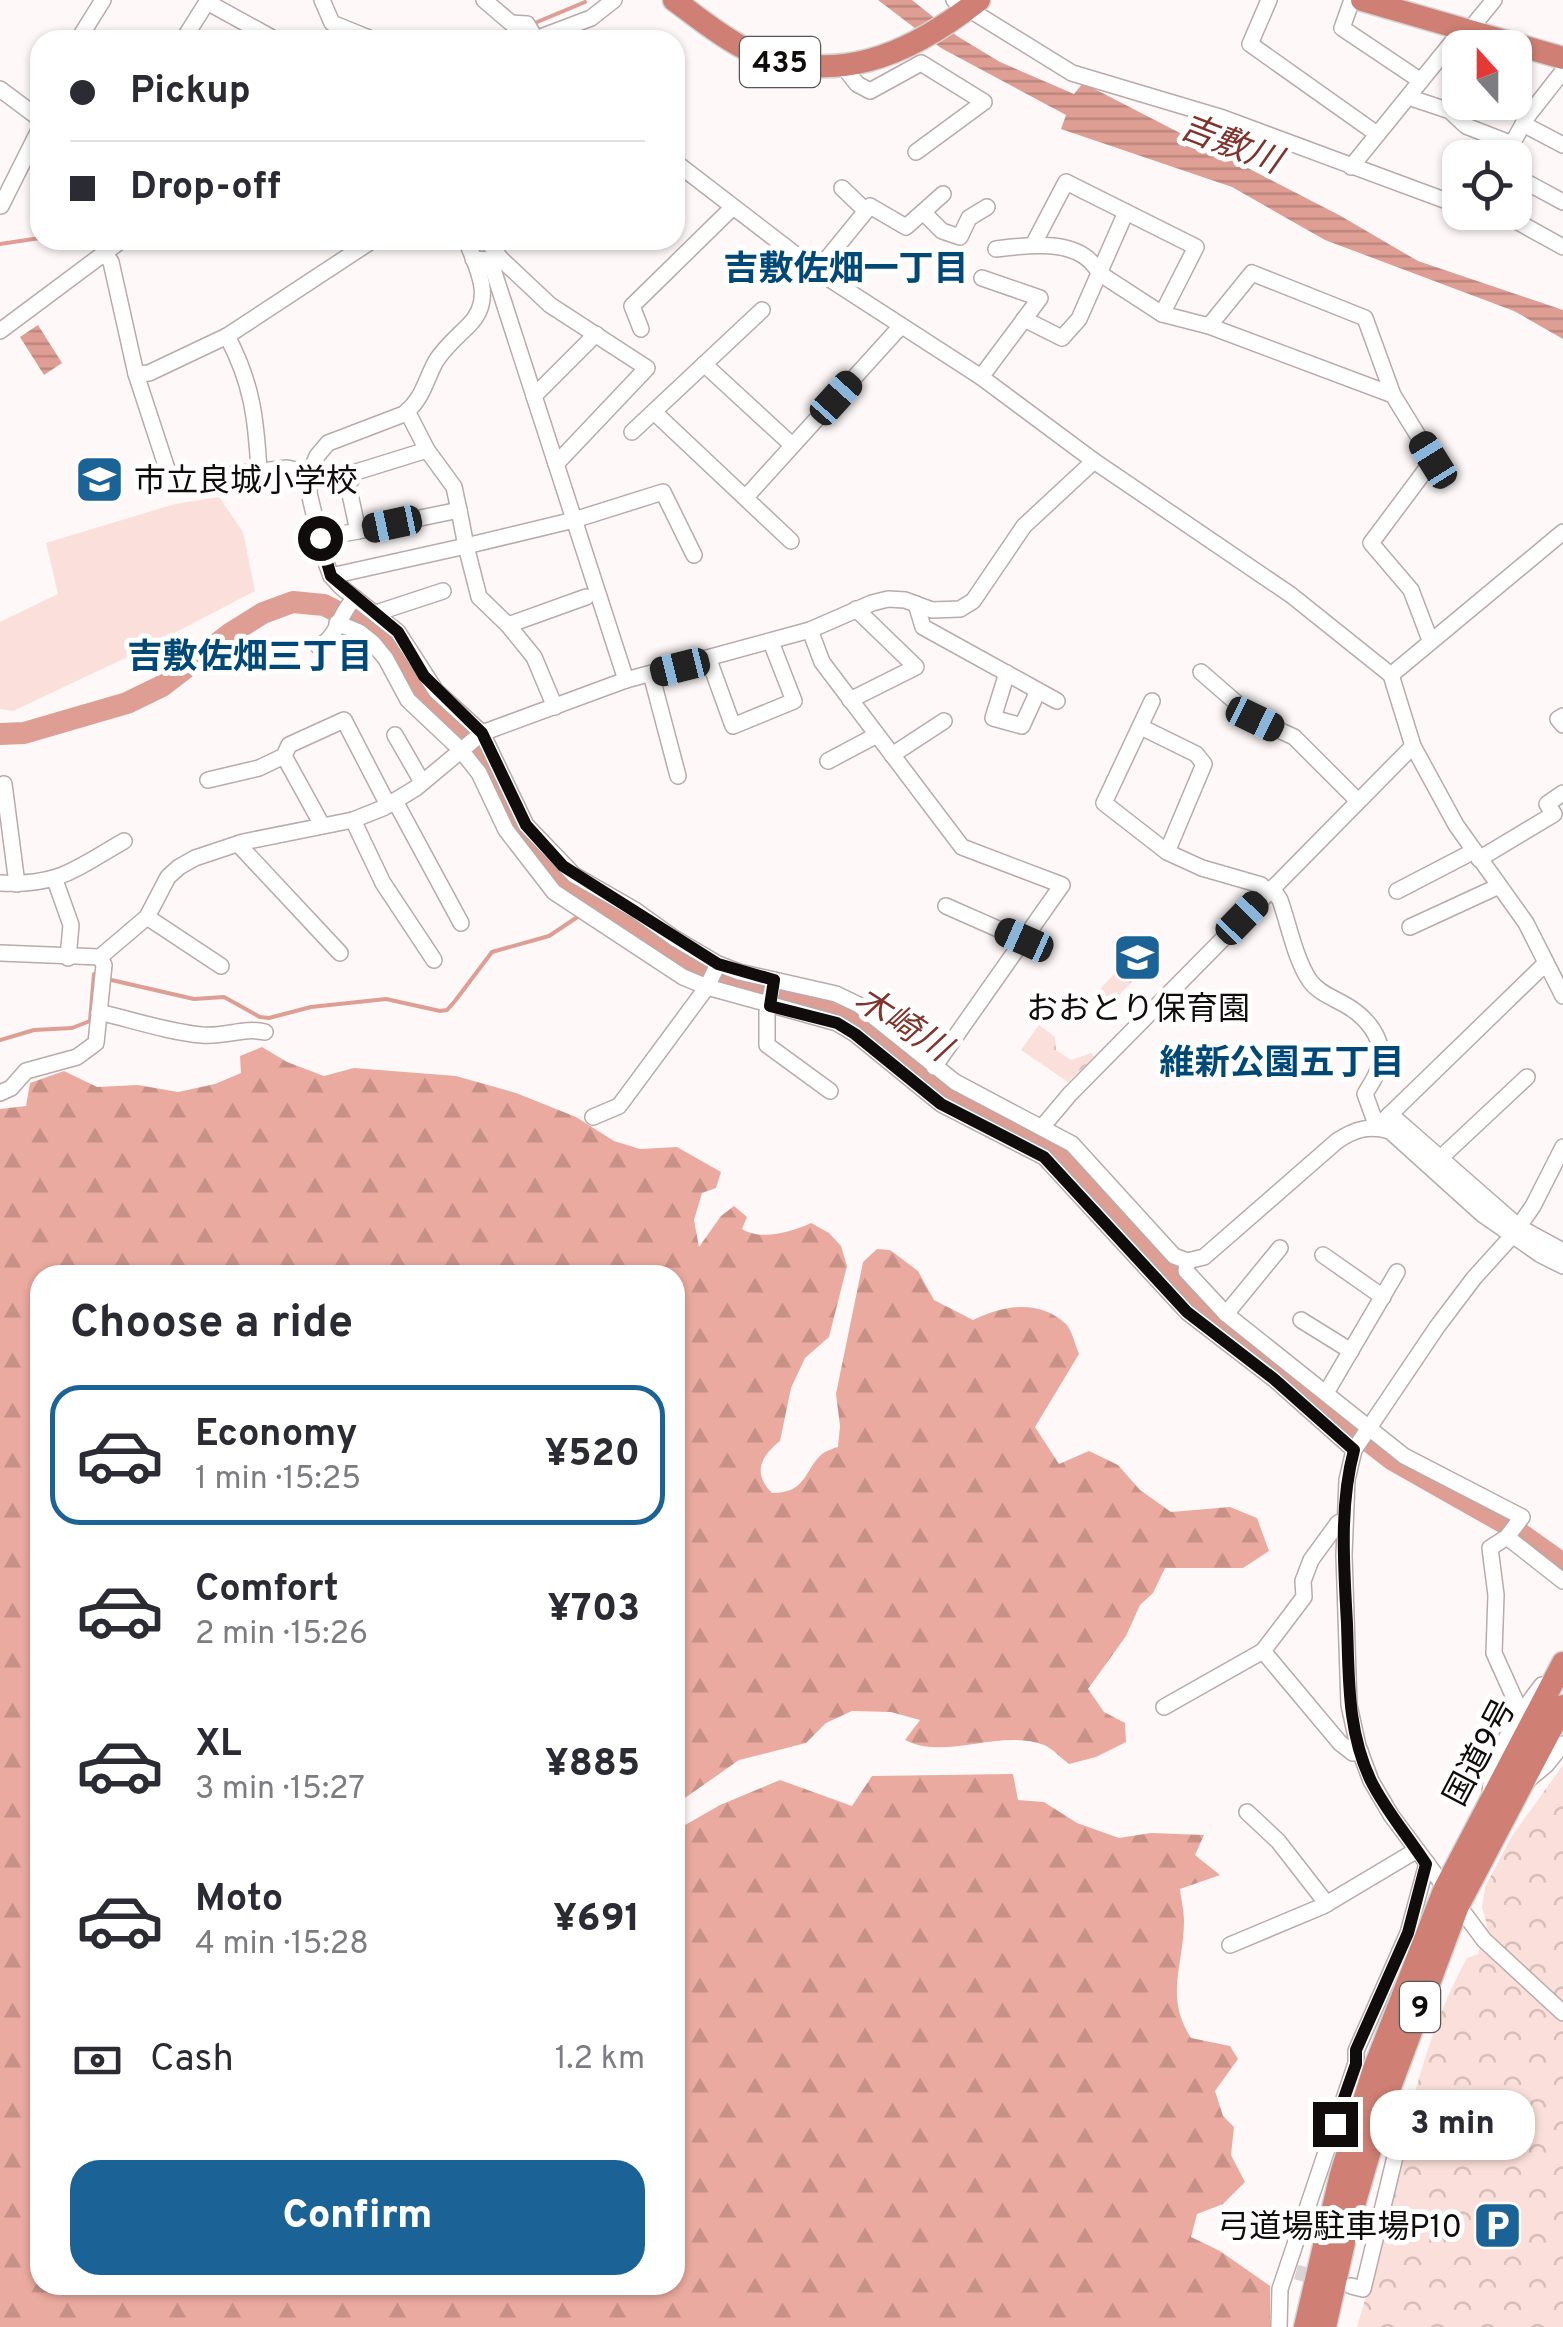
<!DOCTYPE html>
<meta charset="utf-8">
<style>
body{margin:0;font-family:Overpass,"Noto Sans JP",sans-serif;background:#f7f7f7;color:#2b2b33;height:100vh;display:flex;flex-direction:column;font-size:38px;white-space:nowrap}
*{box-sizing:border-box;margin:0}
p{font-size:32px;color:#7c7c81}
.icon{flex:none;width:55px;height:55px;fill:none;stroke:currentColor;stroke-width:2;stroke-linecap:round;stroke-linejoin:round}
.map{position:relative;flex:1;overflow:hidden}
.panel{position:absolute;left:30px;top:1265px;width:655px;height:1030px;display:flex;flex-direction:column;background:#fff;border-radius:30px;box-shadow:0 2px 8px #0004}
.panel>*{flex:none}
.guide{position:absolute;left:30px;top:30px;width:655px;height:220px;border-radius:30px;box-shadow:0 2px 8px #0004;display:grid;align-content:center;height:220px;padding:0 40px;background:#fff}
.needle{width:65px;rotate:339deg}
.controls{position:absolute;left:1442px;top:30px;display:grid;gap:20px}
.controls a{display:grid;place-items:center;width:90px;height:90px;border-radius:20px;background:#fff;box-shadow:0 2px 8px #0004;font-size:50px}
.end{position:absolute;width:45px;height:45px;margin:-22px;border:12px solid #100c0b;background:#fff;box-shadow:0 0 0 5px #fff}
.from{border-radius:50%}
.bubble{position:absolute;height:70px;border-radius:30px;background:#fff;box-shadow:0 2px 8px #0004;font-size:32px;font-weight:800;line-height:70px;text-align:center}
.car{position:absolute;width:30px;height:60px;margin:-30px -15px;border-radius:12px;box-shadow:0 0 8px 2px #0007;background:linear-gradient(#222 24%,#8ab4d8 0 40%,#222 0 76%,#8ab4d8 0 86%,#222 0)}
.guide b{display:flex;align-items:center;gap:35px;height:95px;font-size:38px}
.guide b+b{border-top:2px solid #e1e1e2}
.guide i{width:25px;height:25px;background:#2b2b33}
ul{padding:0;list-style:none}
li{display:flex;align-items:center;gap:30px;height:140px;margin:0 20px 15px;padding:0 20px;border:5px solid transparent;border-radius:30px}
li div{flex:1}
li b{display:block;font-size:38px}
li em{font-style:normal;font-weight:800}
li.selected{border-color:#1b6296}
li>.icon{width:90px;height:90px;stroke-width:1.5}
h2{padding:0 40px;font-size:45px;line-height:120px}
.pay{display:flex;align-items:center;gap:25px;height:110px;padding:0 40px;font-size:38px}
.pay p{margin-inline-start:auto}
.primary-button{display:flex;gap:20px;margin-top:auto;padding:20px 40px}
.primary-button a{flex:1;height:115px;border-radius:30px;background:#1b6296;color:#fff;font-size:40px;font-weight:800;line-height:115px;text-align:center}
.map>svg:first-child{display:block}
.forest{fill:url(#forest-firs)}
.park{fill:url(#park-crowns)}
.pitch{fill:#fbdfda}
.water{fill:url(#water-rules)}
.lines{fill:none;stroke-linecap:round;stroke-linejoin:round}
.stream{stroke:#de9e94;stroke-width:4}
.river{stroke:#de9e94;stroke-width:22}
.minor-tunnel{stroke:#dad5d4;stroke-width:15;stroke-dasharray:15 8;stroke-linecap:butt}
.minor-casing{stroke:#b8aba9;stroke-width:18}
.highway-casing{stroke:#d4d3d3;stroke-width:25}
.minor{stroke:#fff;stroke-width:15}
.highway{stroke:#cf7f73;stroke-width:22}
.route{stroke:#100c0b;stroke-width:12}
.labels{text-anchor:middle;stroke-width:10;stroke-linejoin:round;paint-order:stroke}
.shield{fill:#fff;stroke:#585554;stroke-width:2.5}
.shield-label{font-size:30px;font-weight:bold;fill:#100c0b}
.poi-label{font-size:32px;fill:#100c0b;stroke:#fff;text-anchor:start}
.street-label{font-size:32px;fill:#100c0b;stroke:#fff}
.water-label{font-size:35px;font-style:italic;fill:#81342b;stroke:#fff}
.neighbourhood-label{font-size:35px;font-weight:bold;fill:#004876;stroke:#fff}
</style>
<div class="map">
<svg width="1563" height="2327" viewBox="0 0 1563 2327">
<defs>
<pattern id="forest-firs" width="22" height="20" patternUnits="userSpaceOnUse" patternTransform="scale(2.5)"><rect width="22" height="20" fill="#ebaa9f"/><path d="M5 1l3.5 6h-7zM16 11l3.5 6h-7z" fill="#c89188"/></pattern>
<pattern id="park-crowns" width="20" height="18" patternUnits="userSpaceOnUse" patternTransform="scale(2.5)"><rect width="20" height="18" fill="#fbdfda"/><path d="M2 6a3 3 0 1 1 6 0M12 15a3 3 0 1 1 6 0" fill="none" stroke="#d6beba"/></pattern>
<pattern id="water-rules" width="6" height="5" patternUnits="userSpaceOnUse" patternTransform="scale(2.5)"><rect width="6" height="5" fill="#de9e94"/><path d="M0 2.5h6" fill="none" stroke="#bd877e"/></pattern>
</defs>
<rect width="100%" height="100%" fill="#fef9f8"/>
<path class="forest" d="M262,1047L287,1062L324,1076L354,1068L456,1076L516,1093L576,1117L614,1141L640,1149L677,1147L721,1172L716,1188L702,1193L694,1220L699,1247L721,1216L734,1206L747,1217L742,1229C761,1241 792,1232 811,1223L829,1233L841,1246L847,1266L829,1337L805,1358L791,1388L780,1441C761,1456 752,1473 772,1493C807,1493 804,1470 822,1454C824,1452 836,1447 838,1447L840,1426L836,1394L863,1262L877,1249L890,1250L918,1271L934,1300L973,1320C1003,1306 1038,1298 1066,1324C1072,1330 1075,1345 1079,1354L1035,1427L1059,1464L1089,1451L1118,1465L1140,1490L1171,1512L1230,1507L1257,1518L1269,1551L1243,1568H1165L1153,1593L1140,1605L1126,1636L1088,1689L1104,1712L1125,1723L1126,1742L1096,1757L1069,1764C1061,1758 1052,1748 1044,1745C999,1728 946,1761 905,1740L920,1720L891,1712L852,1711L826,1723L806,1743L739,1760L675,1805V1275H40V2285H675V1828H680L720,1805L780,1780L852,1806L872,1776L1013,1774L1018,1800L1044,1802L1077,1823L1119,1838L1151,1833L1204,1835L1195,1855L1220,1875L1180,1889C1181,1899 1184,1910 1184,1921C1184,1965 1164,1996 1191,2038L1230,2046L1238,2059L1215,2091L1223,2116L1234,2127L1231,2155L1245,2182L1223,2204L1197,2214L1191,2237L1220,2251L1270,2286V2327H0V1109L26,1106L30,1083L64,1071L97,1087L138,1085L178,1092L215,1084L241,1073L240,1056Z"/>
<g class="park">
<polygon points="1114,974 1133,981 1104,1010 1091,999"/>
<polygon points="1039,1025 1055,1037 1056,1050 1071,1060 1091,1053 1094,1057 1068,1082 1021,1050"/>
<path d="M1563,1765V2327H1357C1395,2205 1405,2071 1467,1958L1478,1954L1487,1925L1482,1907L1485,1887L1512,1836Z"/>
</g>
<polygon class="pitch" points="219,497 243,532 255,591 134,654 13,711 0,709 0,622 58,594 46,543 175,504"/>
<g class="water">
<polygon points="878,0 912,0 957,36 1000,62 1074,94 1083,83 1339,215 1418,261 1563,310 1563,339 1514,311 1325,240 1232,187 1061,129 1066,115 941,48"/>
<polygon points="38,325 62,363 44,375 20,337"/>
</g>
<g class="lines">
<g class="stream">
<polyline points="530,25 585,2"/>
<polyline points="493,40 517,30"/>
<polyline points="0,244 40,238"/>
<polyline points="107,979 194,999 224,997 260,1017 269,1018 311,1007 386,999 440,1011 447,1010 455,1001 492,952 549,936 579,916"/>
<polyline points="0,1040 34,1030 72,1028 90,1021 94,974 98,975"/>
</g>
<polyline class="river" points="0,734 24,733 127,703 162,686 231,633 263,613 293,602 324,605 352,619 384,642 421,698 476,750 515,827 566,890 724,985 830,1013 851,1022 871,1034 927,1082 983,1119 998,1122 1052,1150 1083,1178 1168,1273 1223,1328 1393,1460 1508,1525 1563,1564"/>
<polyline class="minor-tunnel" points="1296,2272 1326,2280"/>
<defs>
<g id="minor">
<polyline points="322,0 332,23 374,40"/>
<polyline points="484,0 511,23 527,24 536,39"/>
<polyline points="954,0 1072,73 1223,118 1455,204 1460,195"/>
<polyline points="1269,0 1250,44 1377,134"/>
<polyline points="1352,0 1342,28 1421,81"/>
<polyline points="1472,33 1476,22 1494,0"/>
<polyline points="78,40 103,0"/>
<polyline points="183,40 207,2 276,40"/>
<polyline points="533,40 591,18 614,0"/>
<polyline points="842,65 857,84 870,91 921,63 984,102 916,152"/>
<polyline points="0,89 40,119"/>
<polyline points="1408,97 1450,111 1466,126 1512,144 1527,117 1563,71"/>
<polyline points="1523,124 1563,145"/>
<polyline points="675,162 817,271 981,377 1094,461 1291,595 1391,675 1413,746 1456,825 1526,923 1563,996"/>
<polyline points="1351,167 1462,30"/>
<polyline points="1515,176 1563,202"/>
<polyline points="842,188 866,211"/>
<polyline points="1,206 40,128"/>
<polyline points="923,212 942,231 960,237 969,218 987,207"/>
<polyline points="1500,212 1563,247"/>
<path d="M466,240C478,270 495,300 468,326C456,338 445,347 436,361C425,381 423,399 404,414L328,443L317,456L310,473L309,493L325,560L331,576L341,587L398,632L436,691L482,733L526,825L574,875L635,910L674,938L718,964L739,972L836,994L859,1005L955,1082L1072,1144L1174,1256L1187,1261L1204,1257L1337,1141C1355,1129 1369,1125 1390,1131L1482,1214L1541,1255L1563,1266"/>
<polyline points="487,240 500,258"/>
<polyline points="1033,245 1066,182 1196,247 1162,314 1209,326"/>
<path d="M996,249C1029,245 1081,237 1099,273L1162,314"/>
<polyline points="105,254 111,262 136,374 171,481 287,468 310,473"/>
<polyline points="473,259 490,260 626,680"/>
<polyline points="490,260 500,258 550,305 647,368 556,464"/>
<polyline points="817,271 870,206 906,227 943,194"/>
<polyline points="1024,319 1062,338 1079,319 1126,212"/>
<polyline points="641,329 632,306 733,207"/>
<polyline points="0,331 122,240"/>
<path d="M227,336C252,383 256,418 259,471"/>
<polyline points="704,364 792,445"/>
<polyline points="136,374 149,373 227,336 373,240"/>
<polyline points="981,377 1040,298 982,278"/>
<polyline points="1393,395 1209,326 1252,273 1365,318 1393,395 1433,460 1371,543 1411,590 1430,640"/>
<polyline points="534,396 596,334"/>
<polyline points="407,411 427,450 356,472 348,485 358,531 459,510 466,546 574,520 663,492 694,555"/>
<polyline points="654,412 791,541"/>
<polyline points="632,432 762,310"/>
<polyline points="427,450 454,487 459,510"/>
<polyline points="746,497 901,326"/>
<polyline points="320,538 358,531"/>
<polyline points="331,576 466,546 479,597 508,625 534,657 555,707"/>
<polyline points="916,604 923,627 1057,701"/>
<polyline points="376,613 443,591"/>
<polyline points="337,623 359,632 373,643 386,659 408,700 460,749 479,773 506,830 554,892 683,977 707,987 837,1023 855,1034 941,1104 1044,1157 1187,1312 1274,1379 1354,1450"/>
<polyline points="508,625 586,597"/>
<polyline points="810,630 822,662 962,847 1062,885 934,1067"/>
<path d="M318,646C338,639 339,612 355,598"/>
<polyline points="709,660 733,726 794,701 771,642"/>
<polyline points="1201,672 1255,719 1294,737 1358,801"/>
<polyline points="1007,673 993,718 1022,726 1038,691"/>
<polyline points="651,674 678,776"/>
<polyline points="1391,675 1563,532"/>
<polyline points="850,700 916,667 856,609"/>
<polyline points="1152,701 1104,803 1167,852"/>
<polyline points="1563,716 1558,719 1563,725"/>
<polyline points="1141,727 1196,754 1204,764 1167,852 1202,868 1261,885 1268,892"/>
<polyline points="395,735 422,782"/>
<polyline points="892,755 944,721"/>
<polyline points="284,756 322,825"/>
<polyline points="828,761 877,735"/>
<polyline points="208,780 259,768 284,756 289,745 344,720 388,805"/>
<polyline points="4,784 17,884"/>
<polyline points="395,801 461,923"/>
<polyline points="353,820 383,883 434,960"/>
<polyline points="238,844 340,953"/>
<polyline points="1479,859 1554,814 1547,804 1563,793"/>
<polyline points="55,880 71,925 68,958"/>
<path d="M0,883C59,886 75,869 124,841"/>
<path d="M1272,888L1280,900C1289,925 1295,959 1310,981C1318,992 1331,997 1342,1003C1365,1015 1387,1039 1379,1066C1377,1076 1370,1085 1365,1094L1377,1127"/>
<polyline points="1397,891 1474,851"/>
<polyline points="946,906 1023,940"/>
<polyline points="147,917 221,966"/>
<polyline points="1410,927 1499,886"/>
<polyline points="0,953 100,957 147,917 168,877 179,867 195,858 243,842 353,820 383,808 416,788 482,733 626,680 810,630 872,603 888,599 905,600 932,610 960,609 973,601 1024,526 1094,461"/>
<polyline points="774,980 767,1012 767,1045 830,1091"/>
<path d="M99,1012C133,1020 168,1032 202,1035C226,1037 243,1027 265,1032"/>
<polyline points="0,1093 11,1088 26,1071 77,1057 96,1043 104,965 100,957"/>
<polyline points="1390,1114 1519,1227 1563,1251"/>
<polyline points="593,1117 619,1106 707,987 718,964"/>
<polyline points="1043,1126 1070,1094 1413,746"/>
<polyline points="1377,1127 1546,963"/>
<polyline points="1563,1147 1533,1206 1512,1236 1474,1278 1437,1327 1354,1450 1347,1480 1344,1555 1349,1705 1358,1746 1371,1781 1391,1815 1484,1940 1563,2013"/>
<polyline points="1434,1164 1527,1077"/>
<polyline points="1323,1255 1383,1297"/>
<polyline points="1187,1261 1186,1271 1226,1314 1404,1456 1522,1517 1507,1537 1490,1548 1496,1595 1494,1653 1521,1713"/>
<polyline points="1226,1314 1280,1248"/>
<polyline points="1301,1320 1351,1351"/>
<polyline points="1326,1393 1397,1272"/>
<polyline points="1345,1520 1338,1523 1311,1560 1303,1581 1304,1597 1263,1651 1340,1743 1353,1753 1360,1751"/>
<polyline points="1507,1537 1563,1581"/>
<polyline points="1164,1707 1263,1651"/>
<polyline points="1528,1780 1546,1765 1563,1744"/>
<path d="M1490,1793C1492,1752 1518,1716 1542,1685"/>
<polyline points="1247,1812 1278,1841 1327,1904"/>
<polyline points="1230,1945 1323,1906 1417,1850"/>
<polyline points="1351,2286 1363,2289 1409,2099"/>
<polyline points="1279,2327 1280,2289 1356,2063 1356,2051 1408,1933 1427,1863"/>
</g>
<g id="highway">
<path d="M674,0C696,16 720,36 744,48C833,89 908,56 979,0"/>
<polyline points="1362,0 1563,58"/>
<polyline points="1305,2327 1341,2174 1374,2069 1445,1888 1563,1663"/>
<polyline points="1325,2327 1347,2229 1383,2106 1458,1906 1563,1706"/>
</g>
</defs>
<use href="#minor" class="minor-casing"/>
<use href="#highway" class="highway-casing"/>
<use href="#minor" class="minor"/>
<use href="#highway" class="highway"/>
</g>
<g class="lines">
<path class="route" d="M320,538L331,576L398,632L424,676L482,733L526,825L563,866L718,964L774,980L770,1006L837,1023L855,1034L941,1104L1044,1157L1187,1312L1274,1379L1354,1450C1339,1506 1344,1567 1347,1624C1349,1678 1347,1731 1371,1781C1386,1811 1408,1836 1426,1864L1408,1933L1356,2050V2064L1335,2124"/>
</g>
<defs>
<symbol id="school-square" viewBox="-11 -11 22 22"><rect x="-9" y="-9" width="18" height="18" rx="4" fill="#1b6296" stroke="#fff"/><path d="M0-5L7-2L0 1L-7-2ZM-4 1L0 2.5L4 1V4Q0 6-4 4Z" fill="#fff"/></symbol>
<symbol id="parking-square" viewBox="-11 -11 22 22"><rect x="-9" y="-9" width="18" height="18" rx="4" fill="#1b6296" stroke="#fff"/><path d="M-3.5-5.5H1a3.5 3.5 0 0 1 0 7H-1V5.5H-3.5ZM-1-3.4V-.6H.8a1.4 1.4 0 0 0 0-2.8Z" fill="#fff"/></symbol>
</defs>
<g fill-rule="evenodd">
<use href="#school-square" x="72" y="452" width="55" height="55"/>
<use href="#school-square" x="1110" y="930" width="55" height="55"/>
<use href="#parking-square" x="1470" y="2198" width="55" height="55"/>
</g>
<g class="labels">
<g class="shield">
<rect x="740" y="37" width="80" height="50" rx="8"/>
<rect x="1400" y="1982" width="40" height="50" rx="8"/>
</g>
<g class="shield-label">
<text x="780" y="72">435</text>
<text x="1420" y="2017">9</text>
</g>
<g class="poi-label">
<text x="134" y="491">市立良城小学校</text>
<text x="1138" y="1019" text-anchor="middle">おおとり保育園</text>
<text x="1462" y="2237" text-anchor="end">弓道場駐車場P10</text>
</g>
<g class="street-label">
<text transform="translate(1479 1752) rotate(-62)" y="11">国道9号</text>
</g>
<g class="water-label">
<text transform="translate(1231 143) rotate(21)" y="12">吉敷川</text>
<text transform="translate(903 1023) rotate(33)" y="12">木崎川</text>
</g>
<g class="neighbourhood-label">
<text x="846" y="280">吉敷佐畑一丁目</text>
<text x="250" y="668">吉敷佐畑三丁目</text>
<text x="1282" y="1074">維新公園五丁目</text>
</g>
</g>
</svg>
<div class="controls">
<a><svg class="needle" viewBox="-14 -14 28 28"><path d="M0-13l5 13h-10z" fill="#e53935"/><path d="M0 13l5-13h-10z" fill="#7c7c81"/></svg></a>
<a><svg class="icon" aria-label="locate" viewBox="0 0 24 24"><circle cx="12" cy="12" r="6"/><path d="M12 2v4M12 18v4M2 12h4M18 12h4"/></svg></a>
</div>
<i class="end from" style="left:320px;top:538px"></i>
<i class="end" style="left:1335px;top:2124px"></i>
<div class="bubble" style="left:1370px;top:2090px;width:165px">3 min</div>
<i class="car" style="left:836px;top:398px;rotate:42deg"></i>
<i class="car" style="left:1433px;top:460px;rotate:328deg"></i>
<i class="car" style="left:392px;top:524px;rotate:258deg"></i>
<i class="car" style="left:680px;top:667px;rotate:256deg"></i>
<i class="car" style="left:1255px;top:719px;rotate:116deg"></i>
<i class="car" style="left:1242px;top:918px;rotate:44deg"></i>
<i class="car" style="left:1024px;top:940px;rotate:294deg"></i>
<div class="guide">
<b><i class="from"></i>Pickup</b>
<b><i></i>Drop-off</b>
</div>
<section class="panel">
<h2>Choose a ride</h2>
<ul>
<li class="selected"><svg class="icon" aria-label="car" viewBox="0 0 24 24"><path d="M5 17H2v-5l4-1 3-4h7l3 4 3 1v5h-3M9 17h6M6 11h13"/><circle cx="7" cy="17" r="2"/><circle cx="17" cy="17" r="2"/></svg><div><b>Economy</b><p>1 min · 15:25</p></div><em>¥520</em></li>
<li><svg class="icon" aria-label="car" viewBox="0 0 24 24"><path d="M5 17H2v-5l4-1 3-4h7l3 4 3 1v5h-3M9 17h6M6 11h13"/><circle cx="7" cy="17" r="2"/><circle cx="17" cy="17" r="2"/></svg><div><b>Comfort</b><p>2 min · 15:26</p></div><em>¥703</em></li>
<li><svg class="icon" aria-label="car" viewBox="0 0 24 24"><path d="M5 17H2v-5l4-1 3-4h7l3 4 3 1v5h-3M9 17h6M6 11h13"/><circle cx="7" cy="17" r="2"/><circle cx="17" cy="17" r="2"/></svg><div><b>XL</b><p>3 min · 15:27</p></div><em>¥885</em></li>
<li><svg class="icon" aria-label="car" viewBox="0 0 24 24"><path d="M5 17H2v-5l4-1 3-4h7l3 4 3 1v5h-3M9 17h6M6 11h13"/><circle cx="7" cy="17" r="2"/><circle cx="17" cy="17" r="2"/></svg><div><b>Moto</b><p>4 min · 15:28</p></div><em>¥691</em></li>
</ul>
<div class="pay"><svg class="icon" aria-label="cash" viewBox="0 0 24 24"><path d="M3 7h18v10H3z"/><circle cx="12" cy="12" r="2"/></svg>Cash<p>1.2 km</p></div>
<div class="primary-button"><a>Confirm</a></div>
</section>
</div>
